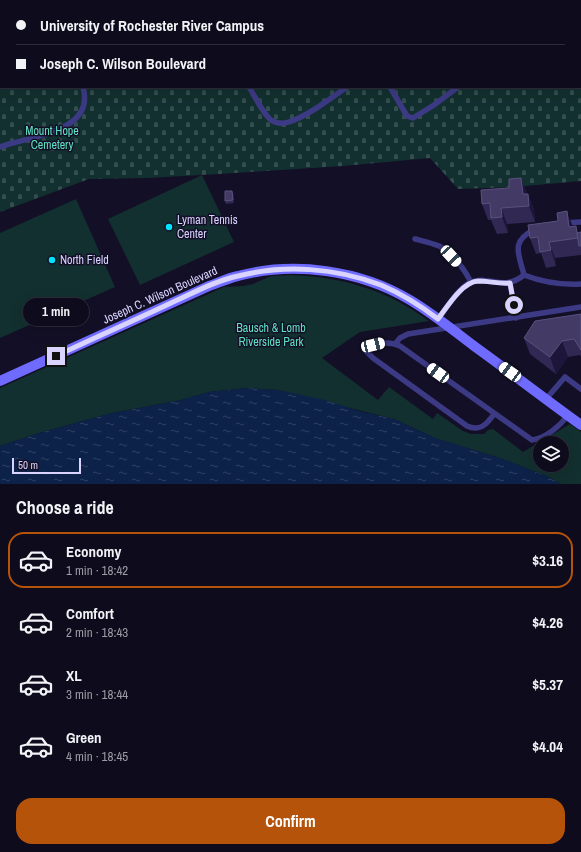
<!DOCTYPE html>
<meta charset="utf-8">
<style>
body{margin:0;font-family:"Archivo Narrow",sans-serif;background:#171425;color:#f1f3f6;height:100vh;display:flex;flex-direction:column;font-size:15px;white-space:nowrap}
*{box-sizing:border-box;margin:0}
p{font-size:13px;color:#9b9ba3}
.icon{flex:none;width:22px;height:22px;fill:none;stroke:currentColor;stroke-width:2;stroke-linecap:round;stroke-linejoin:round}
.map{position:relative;height:484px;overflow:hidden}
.side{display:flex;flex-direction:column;background:#0e0b1c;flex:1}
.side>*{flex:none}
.guide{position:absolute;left:0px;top:0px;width:581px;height:88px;box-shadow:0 4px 16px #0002,0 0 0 1px #2e2b3b;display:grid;align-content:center;height:88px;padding:0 16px;background:#0e0b1c}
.tools{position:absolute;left:533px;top:436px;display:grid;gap:8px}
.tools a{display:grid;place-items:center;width:36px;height:36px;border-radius:50%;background:#0e0b1c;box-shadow:0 4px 16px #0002,0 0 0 1px #2e2b3b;font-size:20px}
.scale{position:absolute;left:12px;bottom:10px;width:69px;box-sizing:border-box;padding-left:4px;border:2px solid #d9d4ff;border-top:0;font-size:11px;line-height:14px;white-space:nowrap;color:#d9d4ff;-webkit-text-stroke:3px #130f26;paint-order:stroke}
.end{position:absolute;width:18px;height:18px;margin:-9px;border:5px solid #d9d4ff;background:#111;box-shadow:0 0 0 2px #111}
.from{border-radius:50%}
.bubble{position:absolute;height:28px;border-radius:14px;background:#0e0b1c;box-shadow:0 4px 16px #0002,0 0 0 1px #2e2b3b;font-size:13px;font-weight:700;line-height:28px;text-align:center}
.car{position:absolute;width:12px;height:24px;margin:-12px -6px;border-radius:5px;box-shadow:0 0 3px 1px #0007;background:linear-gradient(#fff 24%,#345 0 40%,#fff 0 76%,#345 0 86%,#fff 0)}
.guide b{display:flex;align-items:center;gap:14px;height:38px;font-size:15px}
.guide b+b{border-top:1px solid #2e2b3b}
.guide i{width:10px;height:10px;background:#f1f3f6}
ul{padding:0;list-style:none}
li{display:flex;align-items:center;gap:12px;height:56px;margin:0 8px 6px;padding:0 8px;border:2px solid transparent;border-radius:16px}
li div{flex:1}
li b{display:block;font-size:15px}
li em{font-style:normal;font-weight:700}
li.active{border-color:#b45309}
li>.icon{width:36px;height:36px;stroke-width:1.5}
h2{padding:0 16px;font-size:18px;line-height:48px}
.button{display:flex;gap:8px;margin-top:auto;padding:8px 16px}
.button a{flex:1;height:46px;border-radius:16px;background:#b45309;color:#fff;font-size:16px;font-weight:700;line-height:46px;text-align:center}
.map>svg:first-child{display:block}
.cemetery{fill:url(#cemetery-stones);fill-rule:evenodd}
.park{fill:#12302f;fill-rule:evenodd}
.water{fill:url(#water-ripples)}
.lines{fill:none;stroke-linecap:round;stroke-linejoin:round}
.lane{stroke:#3d3a85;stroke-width:5.5}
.secondary{stroke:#6f6bff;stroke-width:10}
.wall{fill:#312854}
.shaded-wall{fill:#1d163a}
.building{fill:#433a66;stroke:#5a527e}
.route{stroke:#d9d4ff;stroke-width:5}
.poi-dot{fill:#00e5ff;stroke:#130f26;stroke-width:1.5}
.labels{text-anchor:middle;stroke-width:3;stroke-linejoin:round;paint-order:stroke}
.park-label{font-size:12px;fill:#5fe0c0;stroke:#130f26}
.poi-label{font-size:12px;fill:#d9d4ff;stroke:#130f26;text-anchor:start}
.street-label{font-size:12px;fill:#d9d4ff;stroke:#130f26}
</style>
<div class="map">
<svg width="581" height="484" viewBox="0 0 581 484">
<defs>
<pattern id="cemetery-stones" width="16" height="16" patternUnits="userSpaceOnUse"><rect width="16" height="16" fill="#12302f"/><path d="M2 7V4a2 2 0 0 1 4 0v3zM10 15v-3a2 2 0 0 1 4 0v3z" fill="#344d4e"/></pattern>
<pattern id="water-ripples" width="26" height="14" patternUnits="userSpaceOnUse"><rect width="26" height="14" fill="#0c2248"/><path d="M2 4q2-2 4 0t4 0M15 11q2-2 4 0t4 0" fill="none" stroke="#2f4163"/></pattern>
</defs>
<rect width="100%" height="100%" fill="#130f26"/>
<path class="cemetery" d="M0,0H581V181L514,187L458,189L430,158L343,166L219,174L147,178L89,179L0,212ZM1,1H580V87H1Z"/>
<g class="park">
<polygon points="202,175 234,242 140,285 108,219"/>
<polygon points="76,199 115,287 0,338 0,233"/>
<path d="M291,275C342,277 388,290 429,321L360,332L322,358L378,400L389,387L433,419L437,413L463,431L471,434H484L488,430L493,429L523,452L570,424L581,432V484H561L549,477L500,458L435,438L394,419L278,390L246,388L209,392L181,400L112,413L39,433L0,446V388L224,287L243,286L253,284L271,276ZM540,443H562V465H540Z"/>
</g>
<polygon class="water" points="246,388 278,390 325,400 359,411 394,419 435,438 500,458 549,477 561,484 0,484 0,446 39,433 112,413 181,400 209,392"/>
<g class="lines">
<g class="lane">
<polyline points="159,1 159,0"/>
<polyline points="372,1 374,0"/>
<polyline points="558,1 558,0"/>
<polyline points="0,9 1,9"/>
<polyline points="0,48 1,47"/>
<path d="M249,87C255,96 263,114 271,120C277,124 283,124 289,122C308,116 331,98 347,87"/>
<polyline points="390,87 407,116 413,118 434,105 458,87"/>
<path d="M0,147C28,136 96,133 83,87"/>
<polyline points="563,223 581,222"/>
<path d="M415,239C423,241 432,243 439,246C453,253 464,269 471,282"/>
<path d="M524,275C519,255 510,241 534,230"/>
<path d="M524,275C542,282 562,285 581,284"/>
<polyline points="510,283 516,318"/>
<path d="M438,319C446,309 459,287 471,282C490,275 503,292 524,275"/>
<polyline points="395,344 400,338 408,334 581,307"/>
<polyline points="546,399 565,377 581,389"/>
<path d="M494,414C487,424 480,432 467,426L373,358L366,351L364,347C377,344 388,340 400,346L532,440C546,438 560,426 568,415"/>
</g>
<path class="secondary" d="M0,381L209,286C218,283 228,278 238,276C294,261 360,270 410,300C432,313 453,330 474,346C510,372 545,399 581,425"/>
</g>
<g class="wall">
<polygon points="521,178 527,194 528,194 534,210 535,222 507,224 508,233 497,234 491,220 488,220 482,204 509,188"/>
<polygon points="232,191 234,194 234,203 226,204 225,201"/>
<polygon points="558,221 572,227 578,233 581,232 581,255 555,258 556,266 546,268 541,253 536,254 530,238"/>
<polygon points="581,314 581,357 580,355 568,357 556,374 530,354 524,338"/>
</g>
<g class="shaded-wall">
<polygon points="521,178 527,195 523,194"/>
<polygon points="232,191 234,194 234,203 233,200"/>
<polygon points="528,194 534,210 535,222 529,206"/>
<polygon points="501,208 507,224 508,233 502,217"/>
<polygon points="567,211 573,227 569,227"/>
<polygon points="549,242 555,258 556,266 551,250"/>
<polygon points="562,341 568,357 556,374 550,357"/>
</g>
<g class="building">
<polygon points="521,178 523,194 528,194 529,206 501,208 502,217 491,218 490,203 482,204 481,190 509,188 509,179"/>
<polygon points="225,191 232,191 233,200 225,201"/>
<polygon points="567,211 569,227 576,226 578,238 549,242 551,250 540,252 538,237 530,238 528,225 558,221 557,213"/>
<polygon points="581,232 581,246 579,246 577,233"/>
<polygon points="581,314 581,350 574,339 562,341 550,357 524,338 535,321"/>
</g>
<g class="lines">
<path class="route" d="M56,356C94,338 133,321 171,303C193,293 215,281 238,276C285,264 336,268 381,285C402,294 421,306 438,319C447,307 462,282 478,281C489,281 499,284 510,283L514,305"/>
</g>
<g class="poi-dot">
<circle cx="169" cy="227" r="4"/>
<circle cx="52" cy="260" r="4"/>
</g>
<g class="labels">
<g class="park-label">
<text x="52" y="135">Mount Hope<tspan x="52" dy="14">Cemetery</tspan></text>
<text x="271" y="332">Bausch &amp; Lomb<tspan x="271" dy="14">Riverside Park</tspan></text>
</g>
<g class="poi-label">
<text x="177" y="224">Lyman Tennis<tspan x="177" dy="14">Center</tspan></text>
<text x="60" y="264">North Field</text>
</g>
<g class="street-label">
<text transform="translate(160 295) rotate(-24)" y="4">Joseph C. Wilson Boulevard</text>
</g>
</g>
</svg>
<div class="tools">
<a><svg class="icon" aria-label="layers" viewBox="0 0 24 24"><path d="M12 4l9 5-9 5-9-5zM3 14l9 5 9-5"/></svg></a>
</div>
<div class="scale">50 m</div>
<i class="end from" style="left:514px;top:305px"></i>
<i class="end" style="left:56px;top:356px"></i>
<div class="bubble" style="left:23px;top:298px;width:66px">1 min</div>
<i class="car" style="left:451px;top:256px;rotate:137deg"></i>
<i class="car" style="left:373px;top:345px;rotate:77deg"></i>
<i class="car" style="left:510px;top:372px;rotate:306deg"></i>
<i class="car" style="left:438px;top:373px;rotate:306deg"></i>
<div class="guide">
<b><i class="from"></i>University of Rochester River Campus</b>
<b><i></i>Joseph C. Wilson Boulevard</b>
</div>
</div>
<section class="side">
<h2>Choose a ride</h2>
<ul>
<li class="active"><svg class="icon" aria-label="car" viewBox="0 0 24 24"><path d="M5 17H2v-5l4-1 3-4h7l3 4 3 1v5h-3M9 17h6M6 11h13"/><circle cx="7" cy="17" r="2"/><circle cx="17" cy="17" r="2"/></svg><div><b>Economy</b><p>1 min · 18:42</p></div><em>$3.16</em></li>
<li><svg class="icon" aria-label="car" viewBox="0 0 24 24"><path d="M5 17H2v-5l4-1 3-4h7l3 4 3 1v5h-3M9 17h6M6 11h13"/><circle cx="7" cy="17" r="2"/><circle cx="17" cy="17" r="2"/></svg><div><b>Comfort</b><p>2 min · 18:43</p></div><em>$4.26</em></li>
<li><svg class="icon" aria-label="car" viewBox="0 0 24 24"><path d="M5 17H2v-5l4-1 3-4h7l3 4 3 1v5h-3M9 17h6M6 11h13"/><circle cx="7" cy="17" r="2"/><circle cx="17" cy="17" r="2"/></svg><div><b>XL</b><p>3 min · 18:44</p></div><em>$5.37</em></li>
<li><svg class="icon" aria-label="car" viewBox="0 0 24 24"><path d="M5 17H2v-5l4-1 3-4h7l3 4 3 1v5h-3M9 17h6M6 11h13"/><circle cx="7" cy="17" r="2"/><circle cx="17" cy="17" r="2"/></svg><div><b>Green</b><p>4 min · 18:45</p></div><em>$4.04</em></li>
</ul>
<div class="button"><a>Confirm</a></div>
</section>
